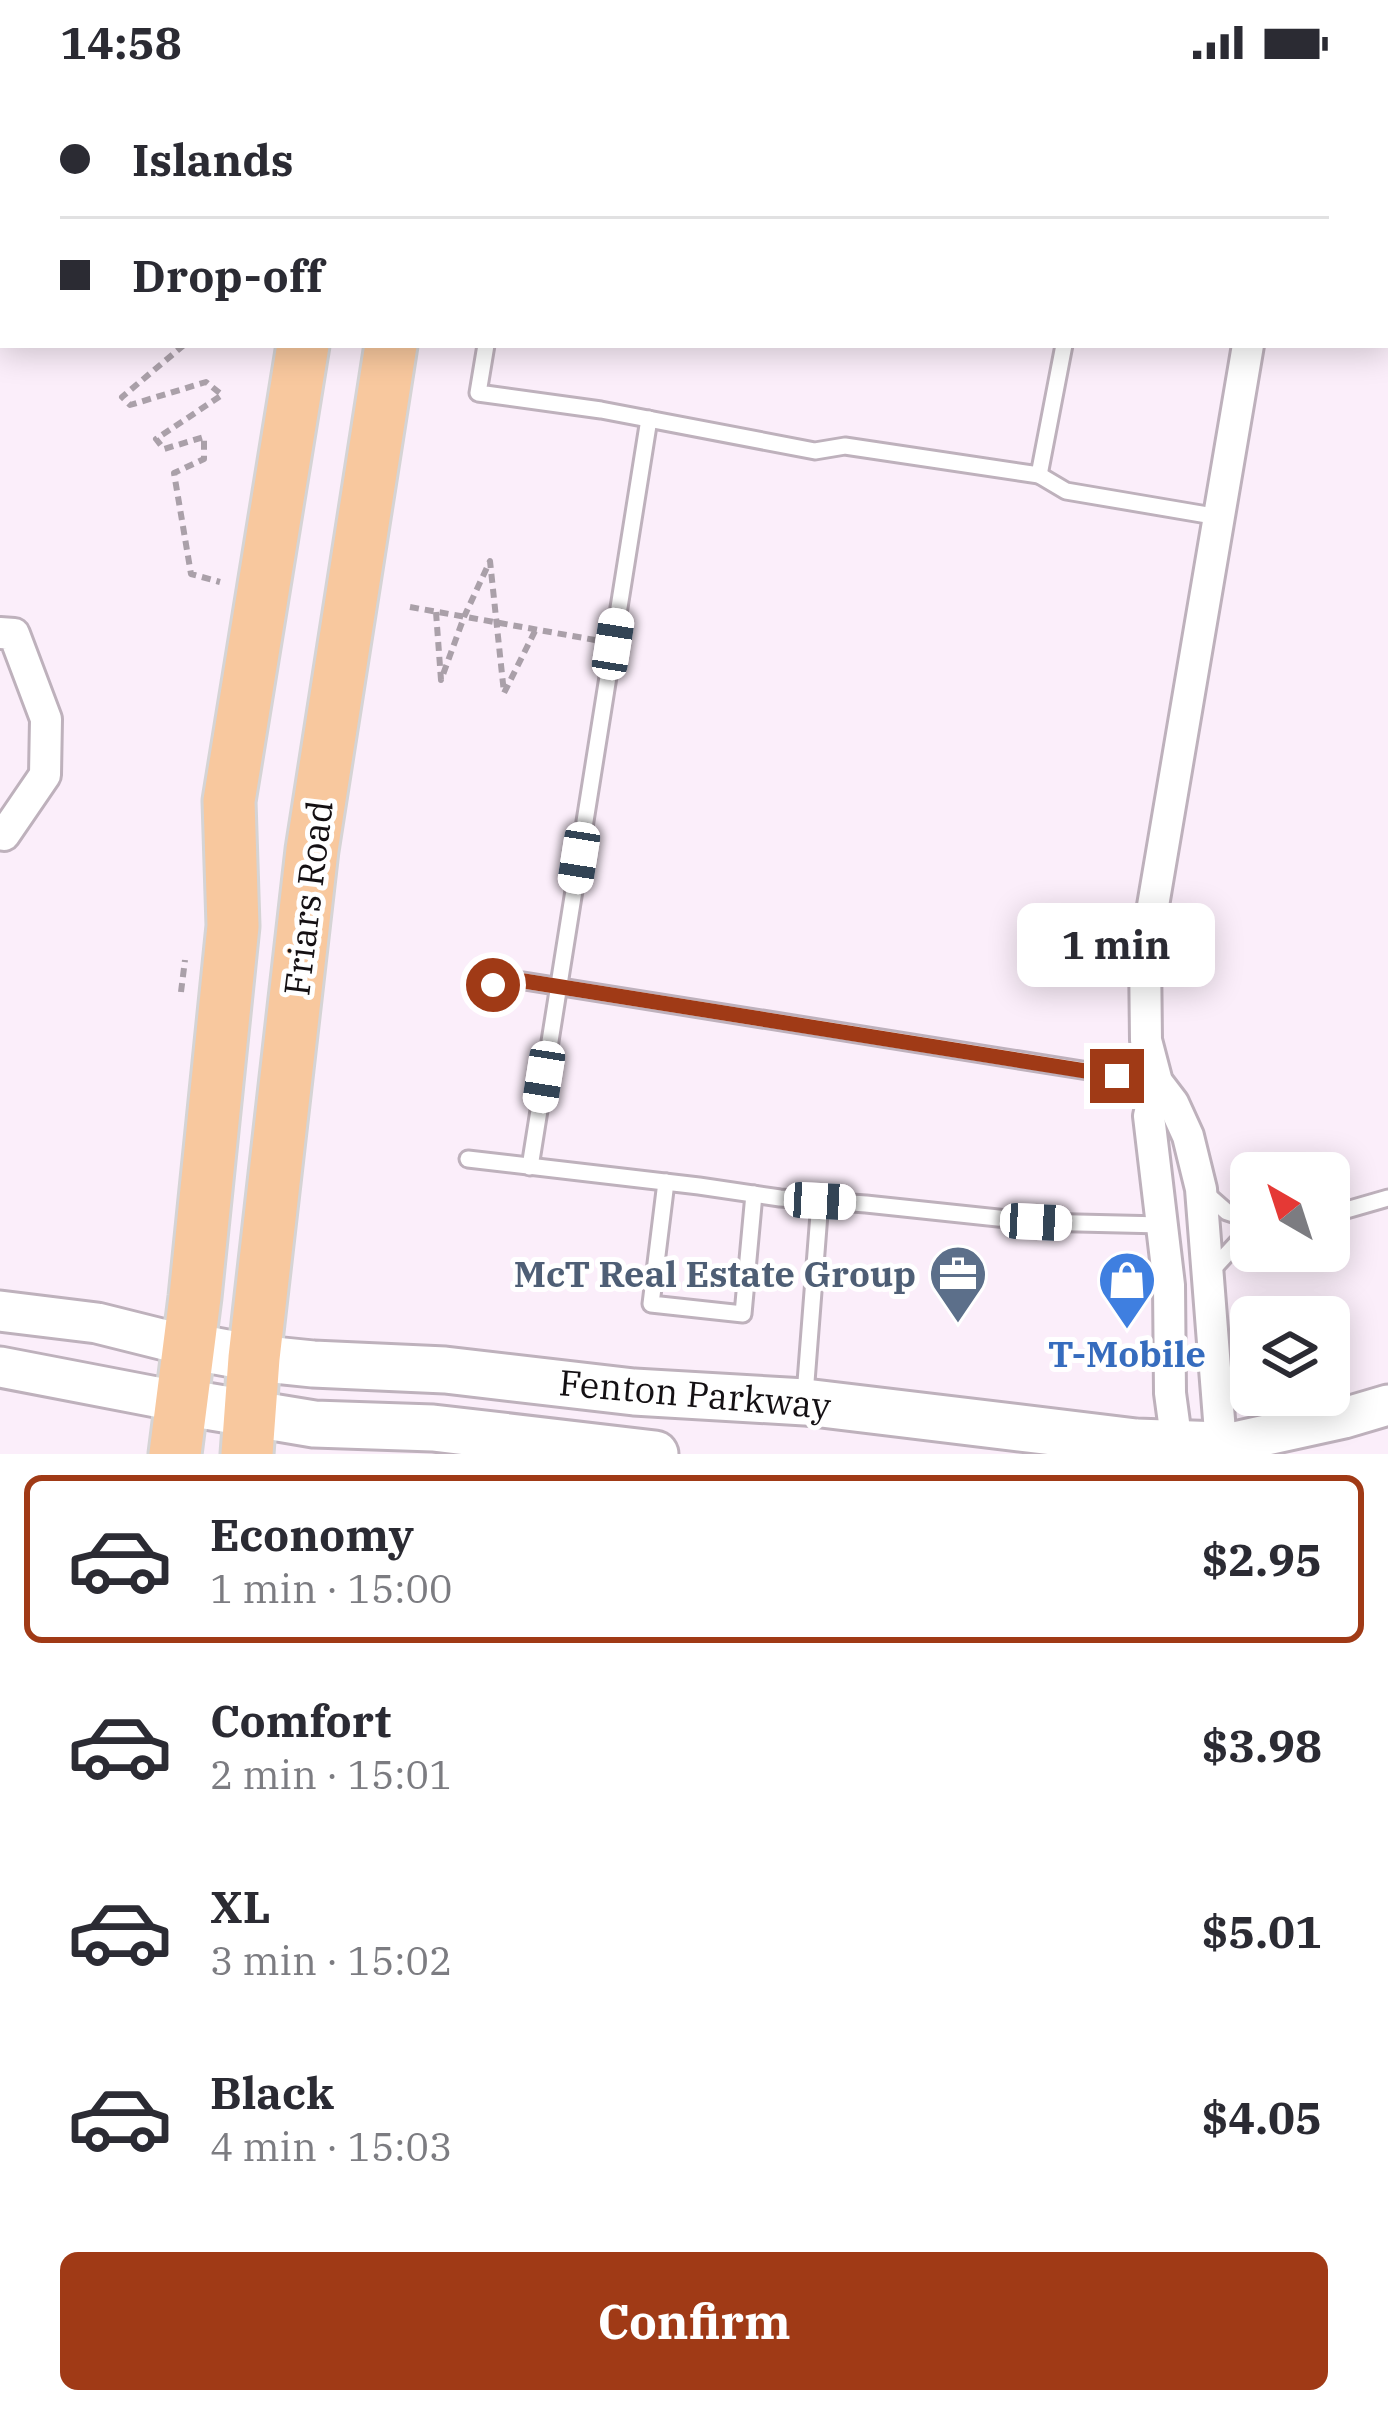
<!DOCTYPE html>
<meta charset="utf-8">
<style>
body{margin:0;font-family:"IBM Plex Serif",serif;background:#f2f2f3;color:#2b2b33;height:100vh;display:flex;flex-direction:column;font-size:45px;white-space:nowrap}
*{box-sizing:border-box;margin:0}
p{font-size:39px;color:#7c7c81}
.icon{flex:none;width:66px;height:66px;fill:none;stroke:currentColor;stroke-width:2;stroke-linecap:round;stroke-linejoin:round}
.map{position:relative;height:1370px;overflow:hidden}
.sheet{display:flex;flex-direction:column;background:#fff;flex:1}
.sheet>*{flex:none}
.hud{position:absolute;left:0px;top:0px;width:1389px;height:264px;box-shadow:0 6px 30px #0003;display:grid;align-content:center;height:264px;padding:0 60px;background:#fff}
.needle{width:78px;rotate:321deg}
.tools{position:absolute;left:1230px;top:1068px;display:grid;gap:24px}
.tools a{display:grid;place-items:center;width:120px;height:120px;border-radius:18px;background:#fff;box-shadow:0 6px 30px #0003;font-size:60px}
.end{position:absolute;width:54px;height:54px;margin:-27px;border:15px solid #a03a16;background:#fff;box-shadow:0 0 0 6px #fff}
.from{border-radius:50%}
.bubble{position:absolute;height:84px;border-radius:18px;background:#fff;box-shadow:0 6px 30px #0003;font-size:39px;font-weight:800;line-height:84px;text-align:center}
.car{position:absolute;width:36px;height:72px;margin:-36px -18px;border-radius:15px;box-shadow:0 0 9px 3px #0007;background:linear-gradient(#fff 24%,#345 0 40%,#fff 0 76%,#345 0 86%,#fff 0)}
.hud b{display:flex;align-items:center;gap:42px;height:114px;font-size:45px}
.hud b+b{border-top:3px solid #e1e1e2}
.hud i{width:30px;height:30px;background:#2b2b33}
ul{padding:21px 0 0;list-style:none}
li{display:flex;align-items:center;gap:36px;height:168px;margin:0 24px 18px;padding:0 36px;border:6px solid transparent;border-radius:18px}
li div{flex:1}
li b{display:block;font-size:45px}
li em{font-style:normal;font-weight:800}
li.active{border-color:#a03a16}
li>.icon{width:108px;height:108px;stroke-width:1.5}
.cta{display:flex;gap:24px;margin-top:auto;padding:24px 60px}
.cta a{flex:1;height:138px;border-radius:18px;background:#a03a16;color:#fff;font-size:48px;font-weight:800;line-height:138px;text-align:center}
.status{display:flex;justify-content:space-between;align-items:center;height:84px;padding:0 60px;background:#fff;direction:ltr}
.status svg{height:33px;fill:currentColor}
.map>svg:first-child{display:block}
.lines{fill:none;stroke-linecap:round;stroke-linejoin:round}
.service-casing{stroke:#beb1bc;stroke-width:21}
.minor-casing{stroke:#beb1bc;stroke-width:36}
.tertiary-casing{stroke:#beb1bc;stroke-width:45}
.secondary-casing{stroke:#beb1bc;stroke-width:51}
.trunk-casing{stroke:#d5d4d5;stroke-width:57}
.path{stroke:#aaa0a9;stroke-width:6;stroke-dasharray:9 6;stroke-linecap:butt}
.service{stroke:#fff;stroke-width:15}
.minor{stroke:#fff;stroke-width:30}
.tertiary{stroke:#fff;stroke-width:39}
.secondary{stroke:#fff;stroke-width:45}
.trunk{stroke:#f8c89e;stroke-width:51}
.route{stroke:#a03a16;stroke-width:15}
.labels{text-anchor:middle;stroke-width:10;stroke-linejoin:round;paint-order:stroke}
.street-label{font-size:36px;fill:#141013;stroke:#fff}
.service-label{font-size:36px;font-weight:bold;fill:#4e5e75;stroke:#fff;text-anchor:end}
.shop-label{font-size:36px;font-weight:bold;fill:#366cbe;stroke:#fff}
</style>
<div class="status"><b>14:58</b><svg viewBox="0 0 49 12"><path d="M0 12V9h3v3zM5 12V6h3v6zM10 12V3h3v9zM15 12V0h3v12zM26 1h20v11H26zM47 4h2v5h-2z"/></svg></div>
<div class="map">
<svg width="1388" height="1370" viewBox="0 0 1388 1370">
<rect width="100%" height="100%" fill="#fbeefa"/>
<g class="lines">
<defs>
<g id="service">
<polyline points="527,3 527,0"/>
<polyline points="1116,3 1117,0"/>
<polyline points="1386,41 1388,41"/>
<polyline points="486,261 478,309 601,326 815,367 845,362 1039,391 1064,261"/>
<polyline points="1039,391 1066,407 1219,433"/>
<polyline points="493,900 524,897 1157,998"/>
<polyline points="468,1075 699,1102 780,1114 866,1120 1036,1138 1162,1141"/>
<polyline points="530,1083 649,335"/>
<polyline points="666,1098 651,1220 743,1230 754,1110"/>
<polyline points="1203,1107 1227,1128 1251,1136"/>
<polyline points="1329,1131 1388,1114"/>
<polyline points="1211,1187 1237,1159 1251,1150"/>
<polyline points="805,1311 820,1117"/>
</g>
<g id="minor">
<polyline points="1225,0 1225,3"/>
<polyline points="0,549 14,550 46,635 45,691 4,751 0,750"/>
<polyline points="1157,998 1149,1032 1169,1201 1170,1309 1177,1361"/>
<polyline points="1221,1361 1201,1105 1188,1052 1173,1019 1157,998 1146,956 1145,869 1248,261"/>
</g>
<g id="tertiary">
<polyline points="0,1227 97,1239 189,1262"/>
<polyline points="0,1283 182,1318"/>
<polyline points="1221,1361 1344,1334 1388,1321"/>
</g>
<g id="secondary">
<polyline points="189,1262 254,1274 313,1280 445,1286 634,1308 805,1318 1136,1358 1221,1361 1221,1370"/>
<polyline points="182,1318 314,1340 433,1344 655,1370"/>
</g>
<g id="trunk">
<polyline points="344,3 345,0"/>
<polyline points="431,3 431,0"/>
<polyline points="175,1370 195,1213 233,842 229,717 303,261"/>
<polyline points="247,1370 254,1274 312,766 391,261"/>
</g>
</defs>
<use href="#service" class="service-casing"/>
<use href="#minor" class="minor-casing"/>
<use href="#tertiary" class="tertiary-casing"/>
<use href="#secondary" class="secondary-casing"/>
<use href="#trunk" class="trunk-casing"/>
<g class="path">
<polyline points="1386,69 1388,69"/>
<polyline points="0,99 3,100"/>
<polyline points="117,261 123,261"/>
<polyline points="184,261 122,313 130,321 206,298 222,311 156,355 164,365 204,353 204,375 174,389 191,490 220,498"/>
<polyline points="410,523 595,556"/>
<polyline points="436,528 441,596 464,533 490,477 504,609 536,545"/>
<polyline points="181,908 185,876"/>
</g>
<use href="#service" class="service"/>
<use href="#minor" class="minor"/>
<use href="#tertiary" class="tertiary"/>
<use href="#secondary" class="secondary"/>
<use href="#trunk" class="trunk"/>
</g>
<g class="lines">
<polyline class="route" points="493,901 524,897 1117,992"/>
</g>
<defs>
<symbol id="office-pin" viewBox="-11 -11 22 30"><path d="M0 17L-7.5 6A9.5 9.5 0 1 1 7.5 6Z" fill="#5c6f8a" stroke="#fff"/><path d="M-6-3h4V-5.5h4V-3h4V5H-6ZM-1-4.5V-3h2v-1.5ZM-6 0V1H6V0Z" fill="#fff"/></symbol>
<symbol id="shop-pin" viewBox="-11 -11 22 30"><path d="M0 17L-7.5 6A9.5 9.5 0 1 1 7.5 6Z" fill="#3f7fe0" stroke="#fff"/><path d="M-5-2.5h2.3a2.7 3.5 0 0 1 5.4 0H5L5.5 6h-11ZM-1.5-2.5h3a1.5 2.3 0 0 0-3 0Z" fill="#fff"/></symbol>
</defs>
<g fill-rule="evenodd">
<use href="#office-pin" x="925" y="1157" width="66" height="90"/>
<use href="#shop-pin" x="1094" y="1163" width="66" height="90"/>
</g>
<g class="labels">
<g class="street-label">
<text transform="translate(308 814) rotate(-83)" y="13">Friars Road</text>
<text transform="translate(695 1310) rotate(5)" y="13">Fenton Parkway</text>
</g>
<g class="service-label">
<text x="916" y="1203">McT Real Estate Group</text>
</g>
<g class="shop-label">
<text x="1127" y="1283">T-Mobile</text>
</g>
</g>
</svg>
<div class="tools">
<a><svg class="needle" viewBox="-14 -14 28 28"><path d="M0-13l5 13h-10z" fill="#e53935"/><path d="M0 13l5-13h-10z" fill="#7c7c81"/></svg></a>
<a><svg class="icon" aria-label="layers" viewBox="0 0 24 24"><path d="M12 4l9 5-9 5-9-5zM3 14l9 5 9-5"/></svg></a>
</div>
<i class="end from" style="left:493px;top:901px"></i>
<i class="end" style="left:1117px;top:992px"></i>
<div class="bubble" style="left:1017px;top:819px;width:198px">1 min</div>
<i class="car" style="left:613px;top:560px;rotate:9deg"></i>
<i class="car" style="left:579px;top:774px;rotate:189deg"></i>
<i class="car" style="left:544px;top:993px;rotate:189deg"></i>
<i class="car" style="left:820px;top:1117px;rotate:93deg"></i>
<i class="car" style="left:1036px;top:1138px;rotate:93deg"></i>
<div class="hud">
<b><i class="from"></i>Islands</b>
<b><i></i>Drop-off</b>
</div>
</div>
<section class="sheet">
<ul>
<li class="active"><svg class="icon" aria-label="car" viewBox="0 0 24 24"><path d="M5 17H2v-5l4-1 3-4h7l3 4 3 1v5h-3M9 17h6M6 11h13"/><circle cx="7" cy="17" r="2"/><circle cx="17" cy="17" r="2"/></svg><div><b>Economy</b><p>1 min · 15:00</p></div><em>$2.95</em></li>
<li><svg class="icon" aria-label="car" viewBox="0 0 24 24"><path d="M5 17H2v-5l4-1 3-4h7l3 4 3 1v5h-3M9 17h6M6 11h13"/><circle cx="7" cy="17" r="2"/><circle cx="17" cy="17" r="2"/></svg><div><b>Comfort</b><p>2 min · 15:01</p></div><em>$3.98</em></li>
<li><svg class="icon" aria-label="car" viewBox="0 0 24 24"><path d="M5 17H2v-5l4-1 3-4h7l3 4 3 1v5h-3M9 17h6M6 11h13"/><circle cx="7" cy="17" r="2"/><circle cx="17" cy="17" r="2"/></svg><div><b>XL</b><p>3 min · 15:02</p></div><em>$5.01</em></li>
<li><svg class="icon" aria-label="car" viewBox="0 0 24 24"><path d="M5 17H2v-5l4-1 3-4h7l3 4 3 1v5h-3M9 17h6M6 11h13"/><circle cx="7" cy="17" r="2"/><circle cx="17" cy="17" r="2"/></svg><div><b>Black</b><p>4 min · 15:03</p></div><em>$4.05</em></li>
</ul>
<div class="cta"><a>Confirm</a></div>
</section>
